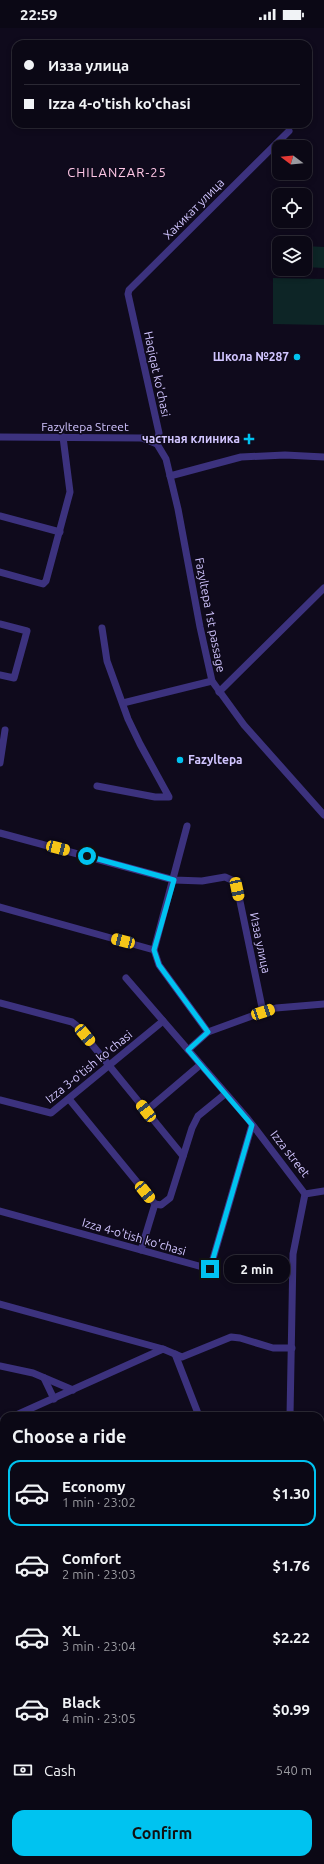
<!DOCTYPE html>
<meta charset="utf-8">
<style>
body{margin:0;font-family:Ubuntu,sans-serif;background:#14111e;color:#f1f3f6;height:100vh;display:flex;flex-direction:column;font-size:15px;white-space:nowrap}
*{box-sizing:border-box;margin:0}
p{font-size:13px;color:#9a9aa0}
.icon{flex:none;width:22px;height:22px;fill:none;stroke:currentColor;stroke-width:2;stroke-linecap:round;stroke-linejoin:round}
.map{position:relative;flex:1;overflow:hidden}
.details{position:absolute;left:0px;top:1384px;width:324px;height:452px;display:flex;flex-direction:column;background:#0b0815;border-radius:12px 12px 0 0;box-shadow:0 2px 6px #0003,0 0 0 1px #2b2934}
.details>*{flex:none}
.guide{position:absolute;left:12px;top:12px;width:300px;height:88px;border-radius:12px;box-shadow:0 2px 6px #0003,0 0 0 1px #2b2934;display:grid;align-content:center;height:88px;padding:0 12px;background:#0b0815}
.needle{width:26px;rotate:286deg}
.buttons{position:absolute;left:272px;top:112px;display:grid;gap:8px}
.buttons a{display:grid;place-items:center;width:40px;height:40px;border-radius:8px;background:#0b0815;box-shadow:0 2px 6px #0003,0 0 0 1px #2b2934;font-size:20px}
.end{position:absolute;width:18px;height:18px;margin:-9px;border:5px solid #00c3f0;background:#111;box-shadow:0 0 0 2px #111}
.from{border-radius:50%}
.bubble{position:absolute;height:28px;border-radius:12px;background:#0b0815;box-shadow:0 2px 6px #0003,0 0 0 1px #2b2934;font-size:13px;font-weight:700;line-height:28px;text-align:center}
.car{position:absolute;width:12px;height:24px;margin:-12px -6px;border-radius:5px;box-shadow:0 0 3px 1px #0007;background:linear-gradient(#f5c518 24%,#345 0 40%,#f5c518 0 76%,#345 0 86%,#f5c518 0)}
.guide b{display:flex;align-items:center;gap:14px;height:38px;font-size:15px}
.guide b+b{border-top:1px solid #2b2934}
.guide i{width:10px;height:10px;background:#f1f3f6}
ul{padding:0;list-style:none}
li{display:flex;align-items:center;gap:12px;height:66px;margin:0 8px 6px;padding:0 4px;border:2px solid transparent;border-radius:12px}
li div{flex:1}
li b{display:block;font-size:15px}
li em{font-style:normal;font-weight:700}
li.selected{border-color:#00c3f0}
li>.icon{width:36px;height:36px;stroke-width:1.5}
h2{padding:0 12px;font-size:18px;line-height:48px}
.pay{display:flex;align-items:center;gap:10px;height:44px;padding:0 12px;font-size:15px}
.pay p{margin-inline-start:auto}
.cta{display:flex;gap:8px;margin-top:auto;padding:8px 12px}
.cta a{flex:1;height:46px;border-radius:12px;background:#00c3f0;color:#111;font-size:16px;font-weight:700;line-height:46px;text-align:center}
.status{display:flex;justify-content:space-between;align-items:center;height:28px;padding:0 20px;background:#0b0815;direction:ltr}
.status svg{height:11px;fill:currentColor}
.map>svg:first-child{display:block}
.green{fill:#0d2526}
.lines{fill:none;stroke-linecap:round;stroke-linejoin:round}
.minor{stroke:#3c327e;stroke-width:7}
.route{stroke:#00c3f0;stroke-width:5}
.poi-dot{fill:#00c3f0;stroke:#0f0a1c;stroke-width:1.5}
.labels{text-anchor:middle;stroke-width:3;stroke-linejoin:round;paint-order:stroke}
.street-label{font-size:12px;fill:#d1c5ff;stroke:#0f0a1c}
.poi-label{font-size:12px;font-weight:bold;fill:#d1c5ff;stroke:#0f0a1c;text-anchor:end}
.neighbourhood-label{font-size:13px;letter-spacing:1px;fill:#ffc7e6;stroke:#0f0a1c}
</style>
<div class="status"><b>22:59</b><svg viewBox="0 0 49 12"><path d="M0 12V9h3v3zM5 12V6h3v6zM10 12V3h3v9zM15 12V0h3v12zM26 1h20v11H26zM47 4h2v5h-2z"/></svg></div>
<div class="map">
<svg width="324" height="1836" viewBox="0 0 324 1836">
<rect width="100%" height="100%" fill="#0f0a1c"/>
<g class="green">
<polygon points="305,218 324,219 324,240 305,239"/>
<polygon points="273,250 324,251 324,297 273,296"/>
</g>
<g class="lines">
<g class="minor">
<polyline points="0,409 142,410 157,416 166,431 178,481 200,599 212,653 244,697 324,787"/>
<polyline points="157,416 159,405 128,266 129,262 289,103"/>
<polyline points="170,448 241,429 285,427 324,429"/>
<polyline points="0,488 60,504"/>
<polyline points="0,544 43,556 46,553 70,464 63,409"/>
<polyline points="0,596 27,603 14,650 0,647"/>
<polyline points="219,664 324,560"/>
<polyline points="123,675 212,653"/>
<polyline points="0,735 5,702"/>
<polyline points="97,758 155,769 169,769 140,716 128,691 107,633 102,600"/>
<polyline points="0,805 174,852 202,853 225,849 236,854 263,984"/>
<polyline points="0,879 154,922 159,937 208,1004"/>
<polyline points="154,922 187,798"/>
<polyline points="126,950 248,1091 305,1166 293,1226 290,1388"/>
<polyline points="0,975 72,994 76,997 183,1128"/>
<polyline points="188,1022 208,1004 263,984 276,980 324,976"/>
<polyline points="69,1071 155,1176 161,1177 170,1170 192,1100 198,1088 225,1066"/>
<polyline points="0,1072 51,1085 163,993"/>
<polyline points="146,1083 200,1037"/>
<polyline points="305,1166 324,1163"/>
<polyline points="0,1183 210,1241 252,1097"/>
<polyline points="141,1222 155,1176"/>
<polyline points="0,1276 163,1321"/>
<polyline points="175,1326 199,1388"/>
<polyline points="0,1338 33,1345 73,1362"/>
<polyline points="44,1350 54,1371"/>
<polyline points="14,1388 163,1321 182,1329 231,1309 240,1310 273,1320 292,1320"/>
<polyline points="0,1394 4,1392"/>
<polyline points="320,1431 324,1432"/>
<polyline points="0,1480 4,1479"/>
<polyline points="320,1567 324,1565"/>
<polyline points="0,1570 4,1568"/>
<polyline points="0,1604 4,1613"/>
<polyline points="320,1624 324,1632"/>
<polyline points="320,1754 324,1752"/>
<polyline points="220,1832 223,1836"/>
<polyline points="172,1836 179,1832"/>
<polyline points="316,1836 324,1831"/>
</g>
</g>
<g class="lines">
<polyline class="route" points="87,828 174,852 154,922 159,937 208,1004 188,1022 252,1097 210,1241"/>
</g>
<g class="poi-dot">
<circle cx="297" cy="329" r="4"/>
<path d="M247 405h4v4h4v4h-4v4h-4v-4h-4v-4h4z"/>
<circle cx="180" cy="732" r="4"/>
</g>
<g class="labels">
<g class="street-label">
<text transform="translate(194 181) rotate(-45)" y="4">Хакикат улица</text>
<text transform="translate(157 346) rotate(78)" y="4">Haqiqat ko'chasi</text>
<text x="85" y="403">Fazyltepa Street</text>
<text transform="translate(210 587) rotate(79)" y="4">Fazyltepa 1st passage</text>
<text transform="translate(260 915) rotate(78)" y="4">Изза улица</text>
<text transform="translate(89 1039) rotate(-39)" y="4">Izza 3-o'tish ko'chasi</text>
<text transform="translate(290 1126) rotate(52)" y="4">Izza street</text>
<text transform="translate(134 1209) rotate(16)" y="4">Izza 4-o'tish ko'chasi</text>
</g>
<g class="poi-label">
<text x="289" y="333">Школа №287</text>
<text x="240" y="415">частная клиника</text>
<text x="188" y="736" text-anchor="start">Fazyltepa</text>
</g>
<g class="neighbourhood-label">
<text x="117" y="149">CHILANZAR-25</text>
</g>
</g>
</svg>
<div class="buttons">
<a><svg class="needle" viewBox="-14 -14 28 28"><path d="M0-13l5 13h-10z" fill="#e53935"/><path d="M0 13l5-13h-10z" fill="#9a9aa0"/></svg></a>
<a><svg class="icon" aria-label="locate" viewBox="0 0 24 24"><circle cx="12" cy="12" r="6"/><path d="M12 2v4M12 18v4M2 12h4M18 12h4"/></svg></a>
<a><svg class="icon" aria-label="layers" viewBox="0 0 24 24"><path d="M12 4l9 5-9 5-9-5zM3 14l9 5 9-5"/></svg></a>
</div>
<i class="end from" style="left:87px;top:828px"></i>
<i class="end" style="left:210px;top:1241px"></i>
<div class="bubble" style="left:224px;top:1227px;width:66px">2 min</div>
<i class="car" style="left:58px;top:820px;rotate:105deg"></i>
<i class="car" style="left:237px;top:861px;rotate:168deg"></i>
<i class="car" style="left:123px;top:913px;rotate:285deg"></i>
<i class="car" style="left:263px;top:984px;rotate:72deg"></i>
<i class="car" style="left:85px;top:1007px;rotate:140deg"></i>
<i class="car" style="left:146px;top:1083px;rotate:322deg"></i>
<i class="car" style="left:145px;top:1164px;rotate:141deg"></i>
<div class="guide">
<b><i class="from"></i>Изза улица</b>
<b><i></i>Izza 4-o'tish ko'chasi</b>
</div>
<section class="details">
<h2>Choose a ride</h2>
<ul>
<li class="selected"><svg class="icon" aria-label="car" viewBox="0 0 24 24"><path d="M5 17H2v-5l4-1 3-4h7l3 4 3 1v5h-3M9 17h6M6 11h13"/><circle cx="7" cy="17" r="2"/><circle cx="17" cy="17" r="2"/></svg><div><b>Economy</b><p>1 min · 23:02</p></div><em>$1.30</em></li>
<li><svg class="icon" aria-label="car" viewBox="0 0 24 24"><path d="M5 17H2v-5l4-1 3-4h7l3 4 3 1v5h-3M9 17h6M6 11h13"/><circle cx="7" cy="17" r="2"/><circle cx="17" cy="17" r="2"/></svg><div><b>Comfort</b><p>2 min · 23:03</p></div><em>$1.76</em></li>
<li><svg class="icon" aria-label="car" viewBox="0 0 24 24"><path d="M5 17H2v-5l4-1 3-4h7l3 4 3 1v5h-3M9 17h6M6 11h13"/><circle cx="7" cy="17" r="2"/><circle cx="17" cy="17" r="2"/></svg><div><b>XL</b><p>3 min · 23:04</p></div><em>$2.22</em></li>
<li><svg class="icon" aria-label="car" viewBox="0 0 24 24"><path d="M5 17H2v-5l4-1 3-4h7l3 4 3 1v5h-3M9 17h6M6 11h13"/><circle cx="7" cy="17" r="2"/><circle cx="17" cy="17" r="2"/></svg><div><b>Black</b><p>4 min · 23:05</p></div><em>$0.99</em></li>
</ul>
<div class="pay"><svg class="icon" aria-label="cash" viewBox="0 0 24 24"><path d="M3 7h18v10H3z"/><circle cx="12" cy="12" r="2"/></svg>Cash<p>540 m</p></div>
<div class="cta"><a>Confirm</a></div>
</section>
</div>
